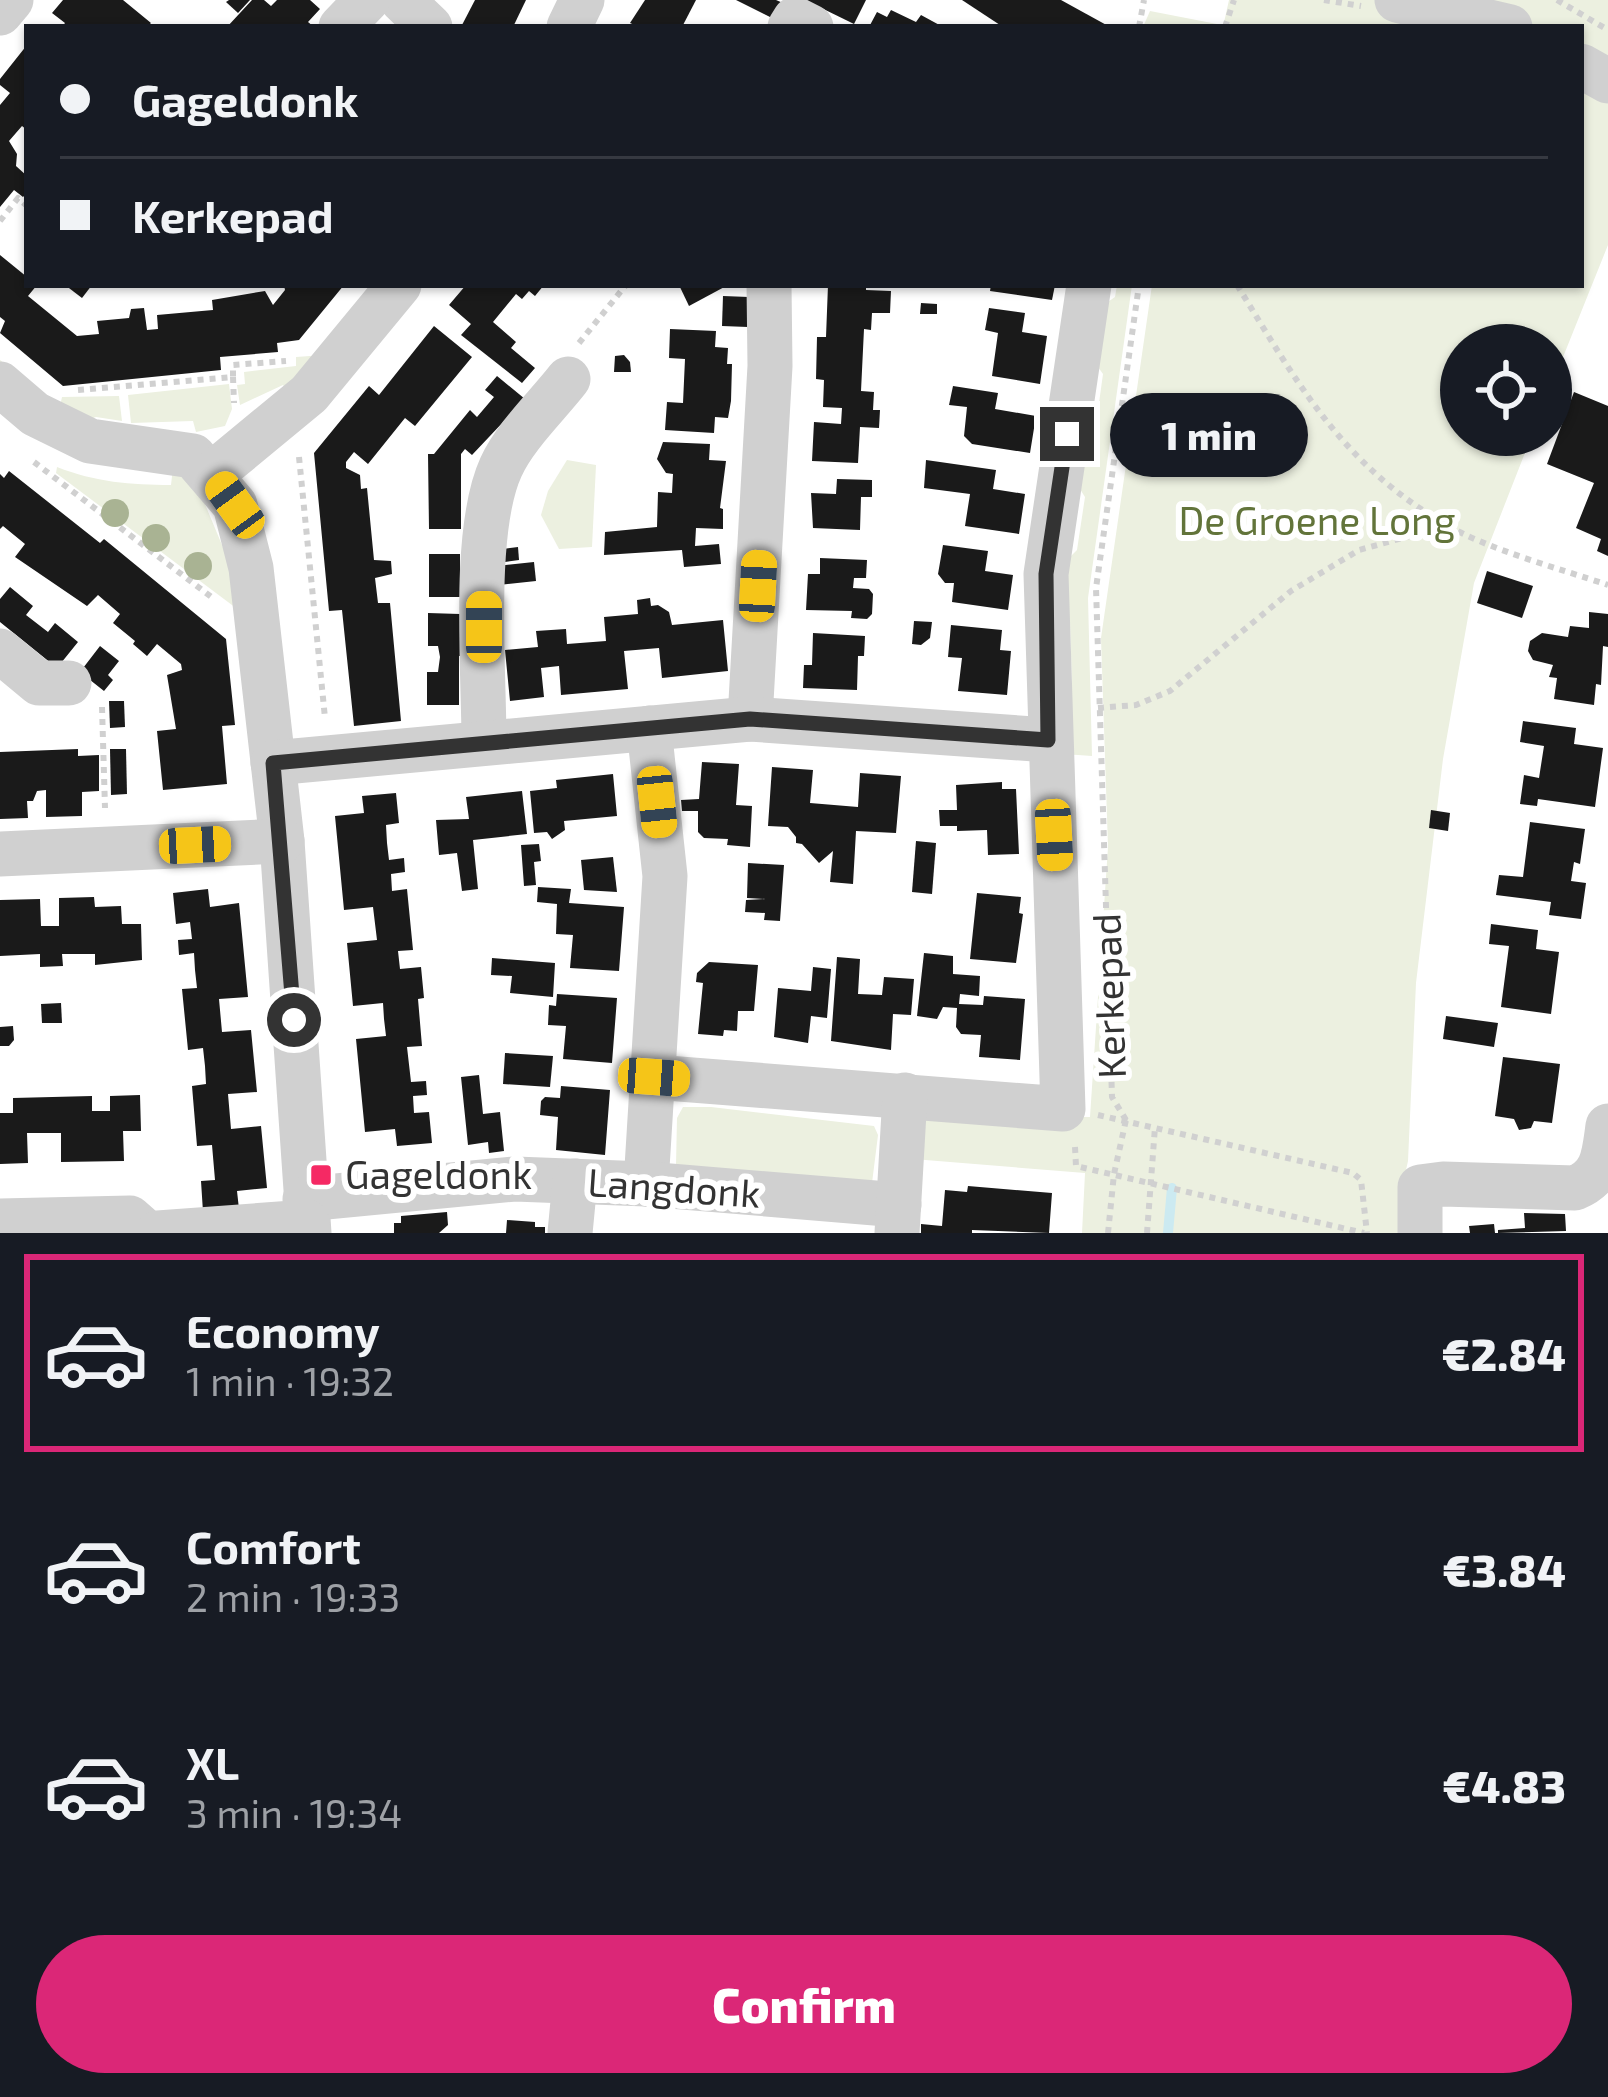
<!DOCTYPE html>
<meta charset="utf-8">
<style>
body{margin:0;font-family:"Exo 2",sans-serif;background:#20242c;color:#f1f3f6;height:100vh;display:flex;flex-direction:column;font-size:45px;white-space:nowrap}
*{box-sizing:border-box;margin:0}
p{font-size:39px;color:#9ea1a6}
.icon{flex:none;width:66px;height:66px;fill:none;stroke:currentColor;stroke-width:2;stroke-linecap:round;stroke-linejoin:round}
.map{position:relative;height:1233px;overflow:hidden}
.panel{display:flex;flex-direction:column;background:#171b24;flex:1}
.panel>*{flex:none}
.guide{position:absolute;left:24px;top:24px;width:1560px;height:264px;border-radius:0px;box-shadow:0 3px 9px #0004;display:grid;align-content:center;height:264px;padding:0 36px;background:#171b24}
.controls{position:absolute;left:1440px;top:324px;display:grid;gap:24px}
.controls a{display:grid;place-items:center;width:132px;height:132px;border-radius:50%;background:#171b24;box-shadow:0 3px 9px #0004;font-size:60px}
.end{position:absolute;width:54px;height:54px;margin:-27px;border:15px solid #333;background:#fff;box-shadow:0 0 0 6px #fff}
.from{border-radius:50%}
.bubble{position:absolute;height:84px;border-radius:42px;background:#171b24;box-shadow:0 3px 9px #0004;font-size:39px;font-weight:800;line-height:84px;text-align:center}
.car{position:absolute;width:36px;height:72px;margin:-36px -18px;border-radius:15px;box-shadow:0 0 9px 3px #0007;background:linear-gradient(#f5c518 24%,#345 0 40%,#f5c518 0 76%,#345 0 86%,#f5c518 0)}
.guide b{display:flex;align-items:center;gap:42px;height:114px;font-size:45px}
.guide b+b{border-top:3px solid #363941}
.guide i{width:30px;height:30px;background:#f1f3f6}
ul{padding:21px 0 0;list-style:none}
li{display:flex;align-items:center;gap:36px;height:198px;margin:0 24px 18px;padding:0 12px;border:6px solid transparent;border-radius:0px}
li div{flex:1}
li b{display:block;font-size:45px}
li em{font-style:normal;font-weight:800}
li.active{border-color:#db2777}
li>.icon{width:108px;height:108px;stroke-width:1.5}
.cta{display:flex;gap:24px;margin-top:auto;padding:24px 36px}
.cta a{flex:1;height:138px;border-radius:72px;background:#db2777;color:#fff;font-size:48px;font-weight:800;line-height:138px;text-align:center}
.map>svg:first-child{display:block}
.green{fill:#ecf0e0}
.lines{fill:none;stroke-linecap:round;stroke-linejoin:round}
.stream{stroke:#cceaf1;stroke-width:10}
.building{fill:#1a1a1a}
.path{stroke:#d0d0d0;stroke-width:6;stroke-dasharray:6 6;stroke-linecap:butt}
.minor{stroke:#d0d0d0;stroke-width:45}
.tree{fill:#a9b393}
.route{stroke:#333;stroke-width:15}
.poi-dot{fill:#f52964;stroke:#fff;stroke-width:4.5}
.labels{text-anchor:middle;stroke-width:12;stroke-linejoin:round;paint-order:stroke}
.park-label{font-size:39px;fill:#62743a;stroke:#fff}
.street-label{font-size:39px;fill:#333;stroke:#fff}
.poi-label{font-size:39px;fill:#333;stroke:#fff;text-anchor:start}
</style>
<div class="map">
<svg width="1608" height="1233" viewBox="0 0 1608 1233">
<rect width="100%" height="100%" fill="#fff"/>
<g class="green">
<polygon points="1229,0 1608,0 1608,245 1551,387 1551,345 1461,345 1461,435 1532,435 1474,583 1443,759 1416,983 1408,1161 1398,1206 1401,1233 1082,1233 1085,1173 913,1159 921,1114 1090,1117 1108,847 1101,638 1152,285 1581,285 1581,27 1223,27"/>
<polygon points="1150,11 1217,24 1143,27"/>
<polygon points="1117,285 1132,285 1088,598 1092,756 1064,754 1062,698 1072,685 1070,622 1058,608 1065,562 1077,550 1085,497 1075,481 1081,446 1094,439 1103,374 1093,360 1102,306 1115,297"/>
<polygon points="324,355 290,395 283,385 240,405 237,385 245,384 244,372 296,366 296,357"/>
<polygon points="0,360 60,406 62,397 119,396 122,421 96,417 81,422 0,365"/>
<polygon points="229,384 232,409 225,426 196,432 193,421 131,423 128,395"/>
<polygon points="567,460 596,465 592,547 559,549 541,515 548,491"/>
<path d="M57,467C95,482 131,485 171,485L173,467L202,497L227,557L240,611L56,473Z"/>
<polygon points="683,1107 711,1107 874,1126 878,1135 872,1183 676,1166 677,1118"/>
</g>
<g class="lines">
<polyline class="stream" points="1168,1233 1172,1188"/>
</g>
<g class="building">
<polygon points="63,0 123,0 151,23 147,27 62,27 65,23 52,13"/>
<polygon points="229,0 250,0 238,13 226,2"/>
<polygon points="252,0 264,0 271,6 277,0 310,0 320,9 308,22 314,27 227,27"/>
<polygon points="475,0 526,0 513,27 465,27 462,25"/>
<polygon points="645,0 696,0 682,27 639,27 630,23"/>
<polygon points="736,0 776,0 783,3 774,19"/>
<polygon points="805,0 866,0 854,24"/>
<polygon points="962,0 1061,0 1110,27 1003,27"/>
<polygon points="891,10 916,22 921,15 943,27 869,27 877,12 887,17"/>
<polygon points="27,45 27,130 22,126 9,141 17,154 16,166 27,176 27,193 23,197 14,190 0,207 0,105 10,93 0,85 0,79"/>
<polygon points="0,255 27,277 27,285 37,285 28,296 77,336 99,334 97,321 129,318 131,309 144,308 147,330 158,329 157,315 213,310 212,300 265,291 273,305 285,290 284,285 344,285 299,340 277,343 278,352 220,357 221,370 63,386 0,333 5,321 0,317"/>
<polygon points="65,285 92,285 82,298"/>
<polygon points="466,285 544,285 535,296 529,291 522,299 516,294 493,322 516,342 511,348 535,368 522,383 461,335 471,324 449,305"/>
<polygon points="679,285 728,285 689,306"/>
<polygon points="828,285 866,285 866,290 891,291 890,313 872,313 871,330 864,329 861,391 874,392 873,410 880,410 879,428 860,427 858,463 812,461 814,422 841,424 842,408 823,407 824,380 816,379 817,337 826,337"/>
<polygon points="991,285 1055,285 1052,300 990,291"/>
<polygon points="723,296 749,297 748,327 722,326"/>
<polygon points="921,303 937,304 937,314 920,314"/>
<polygon points="989,308 1025,313 1022,332 1047,336 1040,384 992,376 998,333 985,330"/>
<polygon points="434,326 472,357 415,426 405,418 368,464 354,452 346,462 346,468 360,475 361,489 367,488 374,560 391,561 392,574 375,578 378,603 390,603 401,721 354,726 342,610 329,611 314,453 369,386 379,395"/>
<polygon points="670,329 716,331 715,347 728,348 727,364 732,364 731,401 728,418 715,417 714,433 665,430 667,402 683,403 685,359 669,358"/>
<polygon points="624,355 630,362 631,372 614,372 615,356"/>
<polygon points="497,376 525,399 472,455 465,449 461,454 461,529 429,529 428,454 434,454 470,410 477,417 494,397 485,390"/>
<polygon points="953,386 998,393 995,409 1036,416 1030,453 972,444 964,436 967,407 949,405"/>
<polygon points="1461,390 1461,423 1450,418"/>
<polygon points="1574,392 1608,406 1608,556 1597,551 1601,539 1576,528 1594,483 1547,464"/>
<polygon points="663,442 710,444 709,460 726,461 720,508 723,509 723,529 696,528 695,546 719,544 721,564 684,567 682,550 604,555 605,532 657,527 658,492 672,493 673,474 666,473 657,459"/>
<polygon points="926,460 996,470 993,489 1025,494 1019,534 965,526 970,494 924,488"/>
<polygon points="9,471 100,543 104,539 226,639 235,725 222,726 227,784 163,790 157,731 176,729 167,675 182,670 181,664 157,644 147,656 133,644 135,641 113,623 120,614 98,595 87,606 15,557 25,544 3,526 0,529 0,474 4,478"/>
<polygon points="837,479 872,480 872,497 861,497 860,530 813,528 811,493 836,494"/>
<polygon points="943,545 988,551 985,571 1013,575 1008,610 952,602 954,583 945,583 938,574"/>
<polygon points="518,547 519,560 505,562 503,549"/>
<polygon points="429,554 460,554 460,587 465,597 429,597"/>
<polygon points="820,558 867,560 866,578 854,578 853,588 869,589 873,594 872,614 867,619 851,618 852,611 806,610 808,574 820,574"/>
<polygon points="534,562 536,581 499,585 497,566"/>
<polygon points="1487,571 1533,586 1522,618 1477,603"/>
<polygon points="10,587 33,606 26,615 48,632 55,623 78,642 57,668 0,622 0,599"/>
<polygon points="650,598 651,606 658,605 669,612 672,625 723,620 728,671 662,678 659,648 624,651 628,689 561,695 559,666 541,668 544,697 510,701 505,650 538,647 536,631 566,629 567,644 606,641 604,617 638,614 637,600"/>
<polygon points="1589,612 1608,614 1608,647 1603,646 1601,685 1596,684 1594,705 1554,699 1557,678 1549,677 1553,665 1533,660 1528,651 1530,641 1542,633 1568,637 1570,626 1589,628"/>
<polygon points="428,613 460,614 464,656 459,656 459,705 427,705 427,672 438,672 440,657 438,646 428,646"/>
<polygon points="914,621 932,622 930,638 921,645 912,644"/>
<polygon points="951,625 1002,630 1000,650 1011,651 1007,695 958,691 962,658 948,657"/>
<polygon points="813,633 865,636 864,656 858,656 857,690 803,688 804,665 812,665"/>
<polygon points="100,646 119,661 108,675 113,680 104,691 80,672"/>
<polygon points="109,701 124,701 125,727 110,728"/>
<polygon points="1523,721 1576,728 1574,744 1603,748 1595,807 1538,799 1537,806 1520,804 1524,775 1539,778 1544,746 1520,742"/>
<polygon points="78,749 78,756 99,755 99,791 82,792 82,816 46,817 46,790 37,791 33,801 27,801 28,818 0,819 0,752"/>
<polygon points="110,749 126,749 127,794 111,795"/>
<polygon points="702,762 739,764 736,805 752,806 750,847 727,845 728,839 704,838 698,832 698,811 682,811 681,800 699,799"/>
<polygon points="772,767 813,770 810,803 858,807 860,773 901,776 896,833 856,831 853,884 830,882 833,851 819,863 802,844 796,843 796,837 788,827 768,826"/>
<polygon points="613,774 617,816 564,821 565,830 552,839 547,832 534,833 530,791 557,788 556,780"/>
<polygon points="1002,782 1002,789 1016,789 1019,854 988,855 987,830 957,831 957,826 940,826 939,810 957,810 956,785"/>
<polygon points="522,791 527,834 473,840 478,889 462,891 457,853 439,855 436,820 469,819 466,797"/>
<polygon points="396,793 399,823 386,825 387,843 389,860 404,858 405,872 391,874 392,891 407,889 413,950 398,951 400,969 421,967 424,998 418,999 422,1046 407,1047 411,1082 426,1081 427,1095 413,1096 414,1113 429,1112 432,1143 397,1146 395,1129 365,1132 356,1039 386,1036 384,1019 383,1003 353,1006 347,943 377,940 373,907 344,910 335,816 364,813 362,796"/>
<polygon points="1431,810 1450,813 1448,831 1429,828"/>
<polygon points="1530,822 1585,829 1580,864 1574,862 1571,881 1586,883 1581,919 1549,915 1551,902 1496,895 1499,875 1523,877"/>
<polygon points="916,841 936,843 932,894 912,892"/>
<polygon points="539,844 541,861 534,862 536,885 524,886 521,845"/>
<polygon points="613,857 617,892 584,890 581,860"/>
<polygon points="748,863 784,865 780,921 764,920 765,913 745,912 746,900 766,899 747,898"/>
<polygon points="538,887 571,889 569,903 624,907 619,971 570,968 573,935 556,934 557,904 537,902"/>
<polygon points="208,889 210,907 239,903 248,997 219,999 222,1032 251,1030 257,1092 228,1094 231,1129 261,1126 267,1188 237,1191 239,1209 203,1212 201,1181 215,1180 212,1145 197,1146 192,1086 206,1084 205,1066 203,1048 188,1050 182,989 197,988 195,970 194,953 179,955 178,940 192,939 190,922 176,924 173,893"/>
<polygon points="977,893 1021,897 1019,913 1023,914 1016,963 970,959"/>
<polygon points="94,897 95,907 121,906 122,924 141,924 142,960 95,965 95,954 62,954 63,966 40,967 40,954 0,956 0,900 40,899 41,926 59,926 59,898"/>
<polygon points="1491,924 1538,930 1536,949 1559,952 1551,1014 1501,1007 1509,946 1489,944"/>
<polygon points="924,953 953,956 953,974 980,976 979,996 960,994 959,1004 983,1005 984,996 1025,999 1020,1060 979,1057 981,1035 961,1034 956,1027 957,1008 943,1007 937,1019 917,1016"/>
<polygon points="837,957 860,959 858,994 882,995 884,977 914,979 911,1015 893,1014 891,1050 831,1041"/>
<polygon points="492,958 555,963 553,997 510,993 512,976 491,975"/>
<polygon points="709,962 758,965 754,1011 738,1011 737,1031 724,1030 723,1036 698,1034 703,983 696,982 697,973"/>
<polygon points="813,967 831,969 827,1018 811,1016 808,1043 774,1037 778,988 811,991"/>
<polygon points="557,994 617,998 612,1063 563,1059 566,1026 548,1025 549,1005 556,1006"/>
<polygon points="61,1003 62,1023 42,1023 41,1004"/>
<polygon points="1446,1016 1498,1023 1494,1047 1443,1039"/>
<polygon points="13,1026 14,1040 9,1046 0,1046 0,1027"/>
<polygon points="505,1053 553,1056 550,1087 503,1084"/>
<polygon points="1503,1057 1560,1064 1552,1123 1534,1121 1531,1128 1519,1130 1514,1119 1495,1116"/>
<polygon points="479,1075 483,1114 500,1112 504,1151 489,1153 488,1142 468,1145 461,1077"/>
<polygon points="561,1086 610,1090 605,1155 556,1150 558,1117 540,1115 541,1101 545,1097 560,1098"/>
<polygon points="140,1095 141,1131 123,1131 124,1161 61,1162 61,1133 27,1133 28,1163 0,1164 0,1113 13,1113 13,1098 92,1096 92,1111 110,1111 110,1096"/>
<polygon points="968,1186 1052,1193 1049,1233 972,1230 972,1233 921,1233 921,1224 942,1226 945,1190 967,1192"/>
<polygon points="447,1212 448,1225 439,1233 394,1233 394,1223 401,1223 401,1216"/>
<polygon points="1524,1213 1565,1214 1566,1231 1498,1233 1498,1230 1525,1228"/>
<polygon points="507,1220 535,1222 535,1227 545,1227 545,1233 506,1233"/>
<polygon points="1494,1224 1495,1233 1470,1233 1469,1226"/>
</g>
<g class="lines">
<g class="path">
<polyline points="1324,0 1361,6"/>
<polyline points="1557,0 1608,30"/>
<polyline points="1139,27 1144,0"/>
<polyline points="1225,27 1234,0"/>
<polyline points="0,221 18,198 27,206"/>
<path d="M1237,285C1297,382 1341,464 1445,524C1486,549 1561,569 1608,585"/>
<polyline points="579,343 626,285"/>
<polyline points="233,377 234,403"/>
<polyline points="78,390 233,377 233,365 286,361"/>
<polyline points="299,457 325,718"/>
<polyline points="34,462 214,599"/>
<polyline points="102,707 105,808"/>
<polyline points="1098,708 1136,705 1170,691 1291,591 1359,550 1446,526"/>
<polyline points="1098,1115 1353,1173 1361,1180 1367,1233"/>
<polyline points="1126,1120 1112,1097 1096,588 1139,285"/>
<polyline points="1075,1147 1076,1166 1364,1233"/>
<polyline points="1108,1233 1114,1174 1126,1120"/>
<polyline points="1147,1233 1155,1127"/>
</g>
<g class="minor">
<polyline points="402,0 430,27"/>
<polyline points="1397,0 1510,27"/>
<polyline points="0,13 11,0"/>
<polyline points="341,27 367,0"/>
<polyline points="569,27 582,0"/>
<polyline points="790,27 795,19 811,27"/>
<polyline points="1581,66 1608,81"/>
<polyline points="0,384 35,414 90,441 193,456 235,505 251,568 282,841 309,1233"/>
<polyline points="212,474 309,394 399,285"/>
<polyline points="0,651 39,683 69,683"/>
<polyline points="750,719 770,366 769,285"/>
<path d="M484,742C484,670 472,530 501,467C515,436 547,406 568,379"/>
<polyline points="273,763 750,719 1049,740"/>
<polyline points="0,854 282,841"/>
<polyline points="654,1077 1063,1109 1046,574 1089,285"/>
<polyline points="646,1184 665,876 649,728"/>
<polyline points="305,1199 515,1179 646,1184 899,1205"/>
<polyline points="0,1221 130,1218 147,1233"/>
<polyline points="158,1233 307,1222"/>
<polyline points="570,1233 575,1181"/>
<polyline points="897,1233 905,1095"/>
<path d="M1420,1233V1187L1443,1184L1575,1188C1604,1176 1604,1154 1608,1126"/>
</g>
</g>
<g class="tree">
<circle cx="115" cy="513" r="14"/>
<circle cx="156" cy="538" r="14"/>
<circle cx="198" cy="566" r="14"/>
</g>
<g class="lines">
<polyline class="route" points="294,1020 273,763 750,719 1048,740 1046,574 1067,434"/>
</g>
<rect class="poi-dot" x="309" y="1163" width="24" height="24" rx="6"/>
<g class="labels">
<g class="park-label">
<text x="1317" y="535">De Groene Long</text>
</g>
<g class="street-label">
<text transform="translate(1109 996) rotate(-92)" y="14">Kerkepad</text>
<text transform="translate(674 1188) rotate(4)" y="14">Langdonk</text>
</g>
<g class="poi-label">
<text x="345" y="1189">Gageldonk</text>
</g>
</g>
</svg>
<div class="controls">
<a><svg class="icon" aria-label="locate" viewBox="0 0 24 24"><circle cx="12" cy="12" r="6"/><path d="M12 2v4M12 18v4M2 12h4M18 12h4"/></svg></a>
</div>
<i class="end from" style="left:294px;top:1020px"></i>
<i class="end" style="left:1067px;top:434px"></i>
<div class="bubble" style="left:1110px;top:393px;width:198px">1 min</div>
<i class="car" style="left:235px;top:505px;rotate:324deg"></i>
<i class="car" style="left:758px;top:586px;rotate:3deg"></i>
<i class="car" style="left:484px;top:627px;rotate:0deg"></i>
<i class="car" style="left:657px;top:802px;rotate:174deg"></i>
<i class="car" style="left:1054px;top:835px;rotate:177deg"></i>
<i class="car" style="left:195px;top:845px;rotate:87deg"></i>
<i class="car" style="left:654px;top:1077px;rotate:94deg"></i>
<div class="guide">
<b><i class="from"></i>Gageldonk</b>
<b><i></i>Kerkepad</b>
</div>
</div>
<section class="panel">
<ul>
<li class="active"><svg class="icon" aria-label="car" viewBox="0 0 24 24"><path d="M5 17H2v-5l4-1 3-4h7l3 4 3 1v5h-3M9 17h6M6 11h13"/><circle cx="7" cy="17" r="2"/><circle cx="17" cy="17" r="2"/></svg><div><b>Economy</b><p>1 min · 19:32</p></div><em>€2.84</em></li>
<li><svg class="icon" aria-label="car" viewBox="0 0 24 24"><path d="M5 17H2v-5l4-1 3-4h7l3 4 3 1v5h-3M9 17h6M6 11h13"/><circle cx="7" cy="17" r="2"/><circle cx="17" cy="17" r="2"/></svg><div><b>Comfort</b><p>2 min · 19:33</p></div><em>€3.84</em></li>
<li><svg class="icon" aria-label="car" viewBox="0 0 24 24"><path d="M5 17H2v-5l4-1 3-4h7l3 4 3 1v5h-3M9 17h6M6 11h13"/><circle cx="7" cy="17" r="2"/><circle cx="17" cy="17" r="2"/></svg><div><b>XL</b><p>3 min · 19:34</p></div><em>€4.83</em></li>
</ul>
<div class="cta"><a>Confirm</a></div>
</section>
